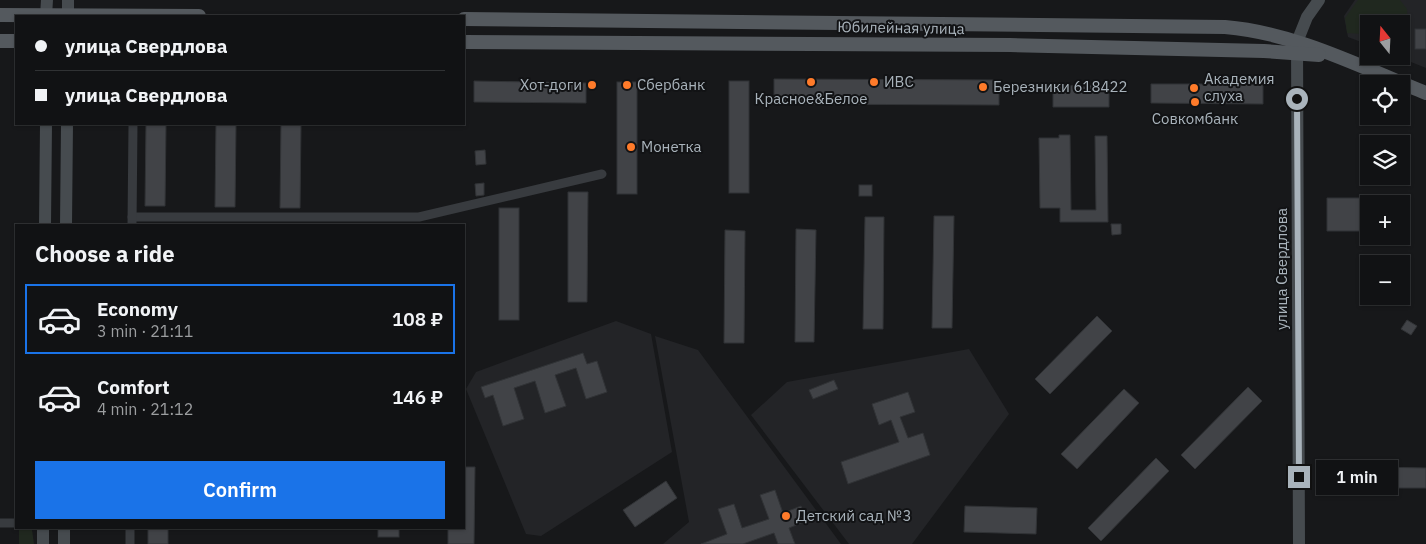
<!DOCTYPE html>
<meta charset="utf-8">
<style>
body{margin:0;font-family:"IBM Plex Sans",sans-serif;background:#1e2022;color:#f1f3f6;height:100vh;display:flex;flex-direction:column;font-size:19px;white-space:nowrap}
*{box-sizing:border-box;margin:0}
p{font-size:16px;color:#9c9ea0}
.icon{flex:none;width:28px;height:28px;fill:none;stroke:currentColor;stroke-width:2;stroke-linecap:round;stroke-linejoin:round}
.map{position:relative;flex:1;overflow:hidden}
.side{position:absolute;left:15px;top:224px;width:450px;height:305px;display:flex;flex-direction:column;background:#111214;border-radius:0px;box-shadow:0 1px 4px #0004,0 0 0 1px #303234}
.side>*{flex:none}
.guide{position:absolute;left:15px;top:15px;width:450px;height:110px;border-radius:0px;box-shadow:0 1px 4px #0004,0 0 0 1px #303234;display:grid;align-content:center;height:110px;padding:0 20px;background:#111214}
.needle{width:32px;rotate:342deg}
.fabs{position:absolute;left:1360px;top:15px;display:grid;gap:10px}
.fabs a{display:grid;place-items:center;width:50px;height:50px;border-radius:0px;background:#111214;box-shadow:0 1px 4px #0004,0 0 0 1px #303234;font-size:25px}
.end{position:absolute;width:22px;height:22px;margin:-11px;border:6px solid #a9b3bb;background:#111;box-shadow:0 0 0 2px #111}
.from{border-radius:50%}
.bubble{position:absolute;height:35px;border-radius:0px;background:#111214;box-shadow:0 1px 4px #0004,0 0 0 1px #303234;font-size:16px;font-weight:600;line-height:35px;text-align:center}
.guide b{display:flex;align-items:center;gap:18px;height:48px;font-size:19px}
.guide b+b{border-top:1px solid #303234}
.guide i{width:12px;height:12px;background:#f1f3f6}
ul{padding:0;list-style:none}
li{display:flex;align-items:center;gap:15px;height:70px;margin:0 10px 8px;padding:0 10px;border:2px solid transparent;border-radius:0px}
li div{flex:1}
li b{display:block;font-size:19px}
li em{font-style:normal;font-weight:600}
li.current{border-color:#1a73e8}
li>.icon{width:45px;height:45px;stroke-width:1.5}
h2{padding:0 20px;font-size:22px;line-height:60px}
.action{display:flex;gap:10px;margin-top:auto;padding:10px 20px}
.action a{flex:1;height:58px;border-radius:0px;background:#1a73e8;color:#fff;font-size:20px;font-weight:600;line-height:58px;text-align:center}
.map>svg:first-child{display:block}
.built{fill:#232427}
.green{fill:#20281f}
.building{fill:#414347;stroke:#313336}
.lines{fill:none;stroke-linecap:round;stroke-linejoin:round}
.minor{stroke:#383b3f;stroke-width:9}
.secondary{stroke:#464b4f;stroke-width:12}
.primary{stroke:#54595e;stroke-width:14}
.route{stroke:#a9b3bb;stroke-width:6}
.poi-dot{fill:#ff7b2a;stroke:#121315;stroke-width:2}
.labels{text-anchor:middle;stroke-width:4;stroke-linejoin:round;paint-order:stroke}
.street-label{font-size:15px;fill:#a9b3bb;stroke:#121315}
.poi-label{font-size:15px;fill:#a9b3bb;stroke:#121315;text-anchor:start}
</style>
<div class="map">
<svg width="1426" height="544" viewBox="0 0 1426 544">
<rect width="100%" height="100%" fill="#17181a"/>
<g class="built">
<polygon points="1355,0 1426,0 1426,68 1396,56 1401,56 1401,24 1369,24 1369,45 1348,37 1344,16"/>
<polygon points="616,321 651,334 672,452 541,536 526,534 466,389 476,372"/>
<polygon points="655,336 698,350 841,544 663,544 689,522"/>
<polygon points="969,349 1009,414 912,544 849,544 751,415 787,382"/>
</g>
<g class="green">
<polygon points="1358,0 1400,0 1407,9 1408,59 1401,56 1401,24 1369,24 1369,43 1363,40 1363,34 1347,33 1345,18"/>
<polygon points="19,528 32,530 34,544 19,544"/>
</g>
<g class="building">
<rect x="1415" y="29" width="11" height="20"/>
<polygon points="774,79 999,80 999,105 774,104"/>
<polygon points="474,81 586,83 586,103 474,102"/>
<rect x="729" y="81" width="20" height="112"/>
<rect x="617" y="82" width="20" height="112"/>
<polygon points="1151,84 1263,84 1263,104 1151,103"/>
<polygon points="1109,85 1109,107 1053,107 1053,86"/>
<polygon points="146,124 166,124 165,206 145,206"/>
<polygon points="216,124 236,124 235,207 215,207"/>
<polygon points="281,124 301,124 300,208 280,208"/>
<polygon points="1059,135 1070,135 1071,210 1096,210 1095,136 1107,136 1108,222 1060,222 1060,208 1040,208 1039,138 1059,138"/>
<polygon points="485,150 486,164 476,165 475,151"/>
<polygon points="484,183 484,195 476,196 475,184"/>
<rect x="859" y="185" width="13" height="11"/>
<polygon points="568,192 588,192 587,302 568,302"/>
<polygon points="1327,198 1361,198 1361,208 1368,208 1368,231 1327,231"/>
<rect x="499" y="208" width="20" height="112"/>
<polygon points="934,216 954,216 952,328 932,328"/>
<polygon points="865,217 884,217 883,329 863,329"/>
<polygon points="1111,224 1121,224 1121,234 1112,235"/>
<polygon points="796,229 816,230 814,342 795,342"/>
<polygon points="725,230 745,231 744,343 724,343"/>
<polygon points="1097,316 1112,331 1050,394 1035,379"/>
<polygon points="1407,320 1417,326 1411,335 1401,329"/>
<polygon points="583,353 587,364 597,361 607,392 586,399 576,368 555,375 566,406 545,413 535,381 514,388 524,419 503,426 493,395 485,398 481,387"/>
<polygon points="834,380 838,389 813,399 809,390"/>
<polygon points="1248,387 1262,401 1195,469 1181,455"/>
<polygon points="1124,389 1139,403 1077,469 1061,454"/>
<polygon points="908,392 915,412 900,417 908,438 923,433 930,455 848,484 841,462 899,442 891,420 879,425 872,404"/>
<polygon points="1156,458 1169,471 1101,541 1088,528"/>
<polygon points="464,467 475,467 474,544 448,544 448,528 464,528"/>
<polygon points="1376,467 1426,468 1426,488 1376,488"/>
<polygon points="666,481 677,498 635,527 623,510"/>
<polygon points="775,490 783,513 801,506 806,521 789,528 795,544 778,544 774,533 743,544 701,544 727,534 718,509 734,504 742,528 769,519 760,495"/>
<polygon points="965,506 1037,508 1036,534 964,532"/>
<rect x="148" y="528" width="20" height="16"/>
<rect x="378" y="528" width="21" height="9"/>
</g>
<g class="lines">
<g class="minor">
<polyline points="132,217 419,217 602,174"/>
<polyline points="132,225 133,124"/>
<polyline points="0,523 16,523"/>
<polyline points="130,544 130,528"/>
</g>
<g class="secondary">
<polyline points="46,16 47,0"/>
<polyline points="68,16 68,0"/>
<polyline points="45,225 46,124"/>
<polyline points="66,225 67,124"/>
<polyline points="43,544 43,528"/>
<polyline points="64,544 64,528"/>
<polyline points="1299,544 1297,42 1307,17 1319,0"/>
</g>
<g class="primary">
<polyline points="0,15 199,16"/>
<path d="M464,19L1225,27C1296,33 1361,67 1426,93"/>
<polyline points="0,41 16,41"/>
<polyline points="464,42 1010,45 1264,51 1319,55"/>
</g>
</g>
<g class="lines">
<polyline class="route" points="1297,99 1299,477"/>
</g>
<g class="poi-dot">
<circle cx="811" cy="82" r="5"/>
<circle cx="874" cy="82" r="5"/>
<circle cx="592" cy="85" r="5"/>
<circle cx="627" cy="85" r="5"/>
<circle cx="983" cy="87" r="5"/>
<circle cx="1194" cy="88" r="5"/>
<circle cx="1195" cy="102" r="5"/>
<circle cx="631" cy="147" r="5"/>
<circle cx="786" cy="516" r="5"/>
</g>
<g class="labels">
<g class="street-label">
<text transform="translate(901 28) rotate(1)" y="5">Юбилейная улица</text>
<text transform="translate(1282 269) rotate(-90)" y="5">улица Свердлова</text>
</g>
<g class="poi-label">
<text x="1204" y="84">Академия<tspan x="1204" dy="17">слуха</tspan></text>
<text x="884" y="87">ИВС</text>
<text x="582" y="90" text-anchor="end">Хот-доги</text>
<text x="637" y="90">Сбербанк</text>
<text x="993" y="92">Березники 618422</text>
<text x="811" y="104" text-anchor="middle">Красное&amp;Белое</text>
<text x="1195" y="124" text-anchor="middle">Совкомбанк</text>
<text x="641" y="152">Монетка</text>
<text x="796" y="521">Детский сад №3</text>
</g>
</g>
</svg>
<div class="fabs">
<a><svg class="needle" viewBox="-14 -14 28 28"><path d="M0-13l5 13h-10z" fill="#e53935"/><path d="M0 13l5-13h-10z" fill="#9c9ea0"/></svg></a>
<a><svg class="icon" aria-label="locate" viewBox="0 0 24 24"><circle cx="12" cy="12" r="6"/><path d="M12 2v4M12 18v4M2 12h4M18 12h4"/></svg></a>
<a><svg class="icon" aria-label="layers" viewBox="0 0 24 24"><path d="M12 4l9 5-9 5-9-5zM3 14l9 5 9-5"/></svg></a>
<a>+</a>
<a>−</a>
</div>
<i class="end from" style="left:1297px;top:99px"></i>
<i class="end" style="left:1299px;top:477px"></i>
<div class="bubble" style="left:1316px;top:460px;width:82px">1 min</div>
<div class="guide">
<b><i class="from"></i>улица Свердлова</b>
<b><i></i>улица Свердлова</b>
</div>
<section class="side">
<h2>Choose a ride</h2>
<ul>
<li class="current"><svg class="icon" aria-label="car" viewBox="0 0 24 24"><path d="M5 17H2v-5l4-1 3-4h7l3 4 3 1v5h-3M9 17h6M6 11h13"/><circle cx="7" cy="17" r="2"/><circle cx="17" cy="17" r="2"/></svg><div><b>Economy</b><p>3 min · 21:11</p></div><em>108 ₽</em></li>
<li><svg class="icon" aria-label="car" viewBox="0 0 24 24"><path d="M5 17H2v-5l4-1 3-4h7l3 4 3 1v5h-3M9 17h6M6 11h13"/><circle cx="7" cy="17" r="2"/><circle cx="17" cy="17" r="2"/></svg><div><b>Comfort</b><p>4 min · 21:12</p></div><em>146 ₽</em></li>
</ul>
<div class="action"><a>Confirm</a></div>
</section>
</div>
